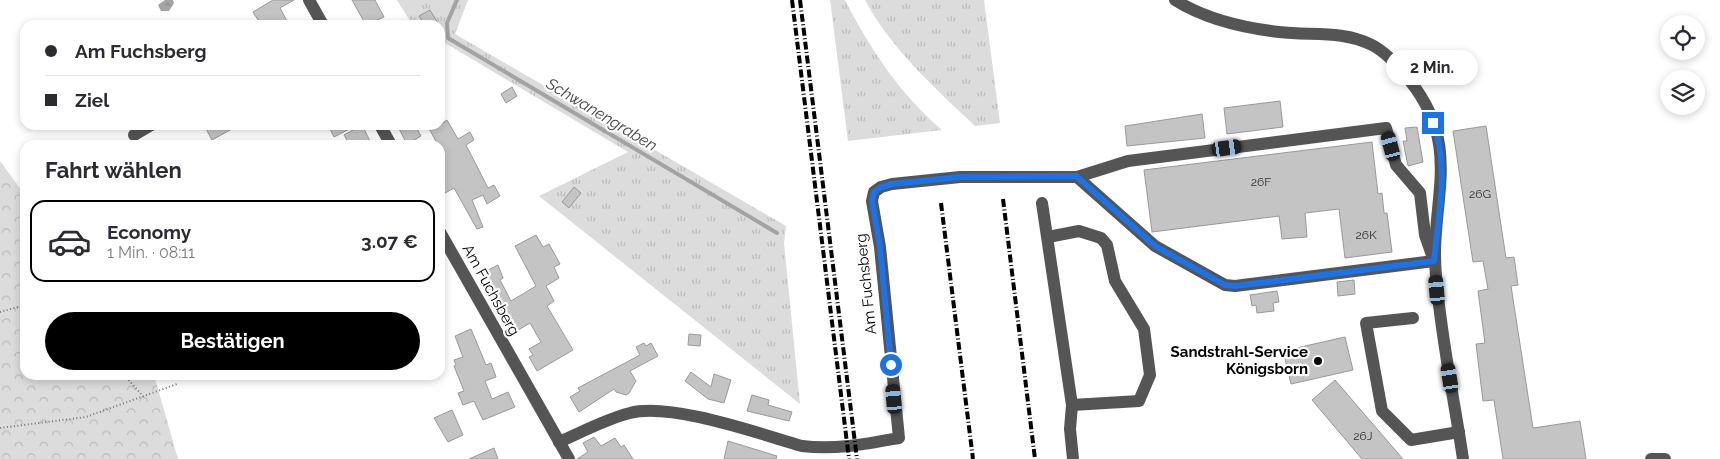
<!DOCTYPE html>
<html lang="de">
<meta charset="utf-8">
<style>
body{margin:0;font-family:Raleway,sans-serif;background:#f2f2f3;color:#2b2b33;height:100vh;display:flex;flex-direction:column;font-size:19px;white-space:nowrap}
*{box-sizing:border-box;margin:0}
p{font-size:16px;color:#7c7c81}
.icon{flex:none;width:28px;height:28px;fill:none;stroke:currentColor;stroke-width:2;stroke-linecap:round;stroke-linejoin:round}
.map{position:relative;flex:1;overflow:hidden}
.details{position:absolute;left:20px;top:140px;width:425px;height:240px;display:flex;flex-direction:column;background:#fff;border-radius:15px;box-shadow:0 2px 8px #0003}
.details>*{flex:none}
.top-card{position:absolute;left:20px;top:20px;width:425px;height:110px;border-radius:15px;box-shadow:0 2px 8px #0003;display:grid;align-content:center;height:110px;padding:0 25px;background:#fff}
.fabs{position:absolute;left:1660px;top:15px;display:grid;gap:10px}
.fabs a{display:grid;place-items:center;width:45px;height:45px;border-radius:50%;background:#fff;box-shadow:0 2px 8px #0003;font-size:25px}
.end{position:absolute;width:22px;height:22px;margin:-11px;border:6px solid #1a73e8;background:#fff;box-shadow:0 0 0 2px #fff}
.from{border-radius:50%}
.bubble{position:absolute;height:35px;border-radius:18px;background:#fff;box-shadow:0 2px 8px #0003;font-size:16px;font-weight:700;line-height:35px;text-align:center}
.car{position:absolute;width:15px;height:30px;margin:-15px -8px;border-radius:6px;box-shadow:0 0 4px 1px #0007;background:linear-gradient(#222 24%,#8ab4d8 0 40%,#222 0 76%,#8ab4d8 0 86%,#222 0)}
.top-card b{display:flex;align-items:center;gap:18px;height:48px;font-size:19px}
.top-card b+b{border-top:1px solid #e1e1e2}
.top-card i{width:12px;height:12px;background:#2b2b33}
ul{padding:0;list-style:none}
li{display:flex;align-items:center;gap:15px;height:82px;margin:0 10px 8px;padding:0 15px;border:2px solid transparent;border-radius:15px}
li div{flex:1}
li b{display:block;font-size:19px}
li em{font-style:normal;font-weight:700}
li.active{border-color:#000}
li>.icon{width:45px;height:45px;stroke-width:1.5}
h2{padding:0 25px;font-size:22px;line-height:60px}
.button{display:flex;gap:10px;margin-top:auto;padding:10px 25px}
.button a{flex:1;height:58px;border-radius:30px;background:#000;color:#fff;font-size:20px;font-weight:700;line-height:58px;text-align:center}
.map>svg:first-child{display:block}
.grass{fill:url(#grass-tufts)}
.forest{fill:url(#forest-crowns)}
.water{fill:url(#water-ripples)}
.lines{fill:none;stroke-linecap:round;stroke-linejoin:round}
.stream{stroke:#a3a3a3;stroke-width:4}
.building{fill:#c4c4c4;stroke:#999}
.path{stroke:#777;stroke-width:2;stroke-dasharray:1 2.5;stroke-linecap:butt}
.minor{stroke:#555;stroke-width:12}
.rail{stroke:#000;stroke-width:4;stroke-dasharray:8 2.5 1 2.5;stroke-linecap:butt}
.route{stroke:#1a73e8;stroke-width:6}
.poi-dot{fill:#000;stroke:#fff;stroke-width:2}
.labels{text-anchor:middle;stroke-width:4.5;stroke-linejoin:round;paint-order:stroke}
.number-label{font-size:12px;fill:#313131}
.street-label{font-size:15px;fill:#000;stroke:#fff}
.poi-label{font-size:15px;font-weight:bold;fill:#000;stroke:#fff;text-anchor:end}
.water-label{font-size:16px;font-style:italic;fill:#444;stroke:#fff}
</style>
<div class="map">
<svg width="1720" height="459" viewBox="0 0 1720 459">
<defs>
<pattern id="grass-tufts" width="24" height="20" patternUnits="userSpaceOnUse" patternTransform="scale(1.25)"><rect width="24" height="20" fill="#dcdcdc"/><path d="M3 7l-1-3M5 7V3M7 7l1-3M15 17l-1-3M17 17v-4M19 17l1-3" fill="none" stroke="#bbb"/></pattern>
<pattern id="forest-crowns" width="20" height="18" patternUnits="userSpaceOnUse" patternTransform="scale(1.25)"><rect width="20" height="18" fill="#dcdcdc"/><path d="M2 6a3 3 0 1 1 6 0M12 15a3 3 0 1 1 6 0" fill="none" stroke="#bbb"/></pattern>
<pattern id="water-ripples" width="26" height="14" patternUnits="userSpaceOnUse" patternTransform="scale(1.25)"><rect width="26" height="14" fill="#a3a3a3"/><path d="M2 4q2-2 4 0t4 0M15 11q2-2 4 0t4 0" fill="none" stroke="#8b8b8b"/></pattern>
</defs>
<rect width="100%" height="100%" fill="#fff"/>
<g class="grass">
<polygon points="397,0 468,0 455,34 786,226 784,243 800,404 539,196 628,152 440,40 440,25 412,24"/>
<path d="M830,0H845C870,49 900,94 942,130L848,141Z"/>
<path d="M865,0H984L1000,123L975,126C935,88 891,49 865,0Z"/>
</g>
<polygon class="forest" points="0,161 25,195 25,375 154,375 178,459 0,459"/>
<polygon class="water" points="165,0 173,0 174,3 169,11 161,11 158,5"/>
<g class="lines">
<polyline class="stream" points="457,0 447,23 448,38 777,233"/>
</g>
<g class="building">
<polygon points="273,0 294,0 280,8 287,21 280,25 261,25 253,12"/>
<polygon points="352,0 375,0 384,17 366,25"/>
<polygon points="430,10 439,25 425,25 419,16"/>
<polygon points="512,87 517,96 506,103 501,94"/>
<polygon points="1280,101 1283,127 1227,134 1224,108"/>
<polygon points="1202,114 1205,138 1127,146 1125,126"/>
<polygon points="447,120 458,139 470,132 474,140 466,145 488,188 494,185 500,196 487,204 483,195 472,200 483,227 477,229 454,188 440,196 440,145 438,145 427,125 440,125"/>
<polygon points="204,125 239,125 212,140"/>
<polygon points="328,125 357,125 334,137"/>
<polygon points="362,125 372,145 359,145 357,141 350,145 344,135"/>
<polygon points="397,125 415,125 421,136 407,144"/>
<polygon points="1486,126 1506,258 1514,257 1518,285 1511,286 1533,428 1580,421 1586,459 1503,459 1494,400 1483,401 1476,344 1485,343 1478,291 1488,289 1483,261 1473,262 1453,131"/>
<polygon points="1417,127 1423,162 1408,166 1403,141 1407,141 1405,128"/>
<polygon points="1372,142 1378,194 1382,193 1384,213 1387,213 1392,252 1345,258 1339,209 1305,213 1307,237 1282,239 1279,216 1152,232 1144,170"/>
<polygon points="574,187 581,193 569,208 562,202"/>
<polygon points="536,235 543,247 549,244 560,264 554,267 559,278 546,286 554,301 547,306 573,350 537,371 529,357 533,355 529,349 541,342 530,323 515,332 503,310 499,312 487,291 489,286 482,273 498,265 503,278 500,280 511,301 536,286 515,246"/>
<polygon points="1354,280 1355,294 1338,296 1337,282"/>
<polygon points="1277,291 1279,302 1273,303 1274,311 1257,313 1256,305 1252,306 1250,295"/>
<polygon points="471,329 486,365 491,363 496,377 485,381 492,399 508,392 515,407 483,420 474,401 463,405 458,393 464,391 454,366 456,365 454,360 463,357 455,336"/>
<polygon points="689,334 701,335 700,346 688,345"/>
<polygon points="1345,337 1353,370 1291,384 1283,351"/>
<polygon points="644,343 646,346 651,343 658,356 630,371 636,381 629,393 626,395 616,392 614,389 579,412 570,397 580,391 578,388 640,355 636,347"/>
<polygon points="691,372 711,387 714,374 731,380 724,403 708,399 685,381"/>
<polygon points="1335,380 1347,394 1403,459 1362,459 1312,400"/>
<polygon points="752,395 769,400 768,405 792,412 789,421 747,411"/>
<polygon points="452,410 463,435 448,442 434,418"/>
<polygon points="594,437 601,446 615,438 621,447 624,445 633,459 577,459 588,452 583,443"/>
<polygon points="728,441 777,456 776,459 724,459"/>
<polygon points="494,448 498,459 469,459"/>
</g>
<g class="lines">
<g class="path">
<polyline points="0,312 25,305"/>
<polyline points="124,375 143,396"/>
<polyline points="0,428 86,417 177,384"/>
</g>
<g class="minor">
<polyline points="309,0 323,25"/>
<path d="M1175,0C1205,19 1244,28 1279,32C1311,36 1342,30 1372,45C1386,52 1400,68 1410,81C1464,148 1429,203 1436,276C1441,338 1454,398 1463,459"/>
<polyline points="380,125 391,145"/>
<polyline points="134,135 151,125"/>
<polyline points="1077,177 1155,246 1225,285 1235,286 1434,261"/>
<polyline points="1042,203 1072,405 1070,429 1073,459"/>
<polyline points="440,232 569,459"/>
<polyline points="1048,237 1079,231 1101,238 1107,245 1115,281 1144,329 1150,375 1139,401 1072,405"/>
<polyline points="1413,318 1366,323 1382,411 1411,440 1459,432"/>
<path d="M559,442C582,432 606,419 630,413C670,402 760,434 802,446C835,450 866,444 899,438L880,247L872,201L874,192L881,187L892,184L960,177H1077L1128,161L1386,128L1396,165L1420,193L1425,235L1434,261"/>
<polyline points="1651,459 1665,459"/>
</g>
<g class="rail">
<polyline points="792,0 849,459"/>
<polyline points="800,0 857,459"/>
<polyline points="1003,199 1035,459"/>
<polyline points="941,203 973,459"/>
</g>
</g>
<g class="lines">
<path class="route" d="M891,365L880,247L872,201L874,192L881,187L892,184L960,177L1076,176L1155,246L1225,285L1235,286L1434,261C1438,217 1450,166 1433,123"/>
</g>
<circle class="poi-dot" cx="1318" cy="361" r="5"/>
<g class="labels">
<g class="number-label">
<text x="1261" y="186">26F</text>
<text x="1480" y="198">26G</text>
<text x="1366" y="239">26K</text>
<text x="1363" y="440">26J</text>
</g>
<g class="street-label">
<text transform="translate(866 284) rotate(-96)" y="5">Am Fuchsberg</text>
<text transform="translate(491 290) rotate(61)" y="5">Am Fuchsberg</text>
</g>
<g class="poi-label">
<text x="1308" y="357">Sandstrahl-Service<tspan x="1308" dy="17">Königsborn</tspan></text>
</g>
<g class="water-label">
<text transform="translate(602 114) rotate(31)" y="6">Schwanengraben</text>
</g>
</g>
</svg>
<div class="fabs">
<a><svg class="icon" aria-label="locate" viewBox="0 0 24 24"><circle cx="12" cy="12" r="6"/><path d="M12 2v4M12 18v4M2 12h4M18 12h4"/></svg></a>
<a><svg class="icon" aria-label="layers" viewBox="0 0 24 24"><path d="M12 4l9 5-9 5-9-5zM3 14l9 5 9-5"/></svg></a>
</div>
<i class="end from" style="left:891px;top:365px"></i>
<i class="end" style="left:1433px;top:123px"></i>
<div class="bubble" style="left:1386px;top:50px;width:92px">2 Min.</div>
<i class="car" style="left:1391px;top:146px;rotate:345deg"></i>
<i class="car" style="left:1227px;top:148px;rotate:82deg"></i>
<i class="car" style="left:1437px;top:290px;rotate:355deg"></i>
<i class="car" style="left:1450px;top:378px;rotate:351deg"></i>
<i class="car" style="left:894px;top:399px;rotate:355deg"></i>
<div class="top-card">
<b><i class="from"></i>Am Fuchsberg</b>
<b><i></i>Ziel</b>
</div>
<section class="details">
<h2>Fahrt wählen</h2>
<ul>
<li class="active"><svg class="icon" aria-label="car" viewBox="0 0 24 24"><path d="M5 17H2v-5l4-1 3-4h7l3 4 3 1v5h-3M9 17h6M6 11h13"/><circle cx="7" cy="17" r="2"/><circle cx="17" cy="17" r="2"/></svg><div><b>Economy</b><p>1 Min. · 08:11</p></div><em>3.07 €</em></li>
</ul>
<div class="button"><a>Bestätigen</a></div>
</section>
</div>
